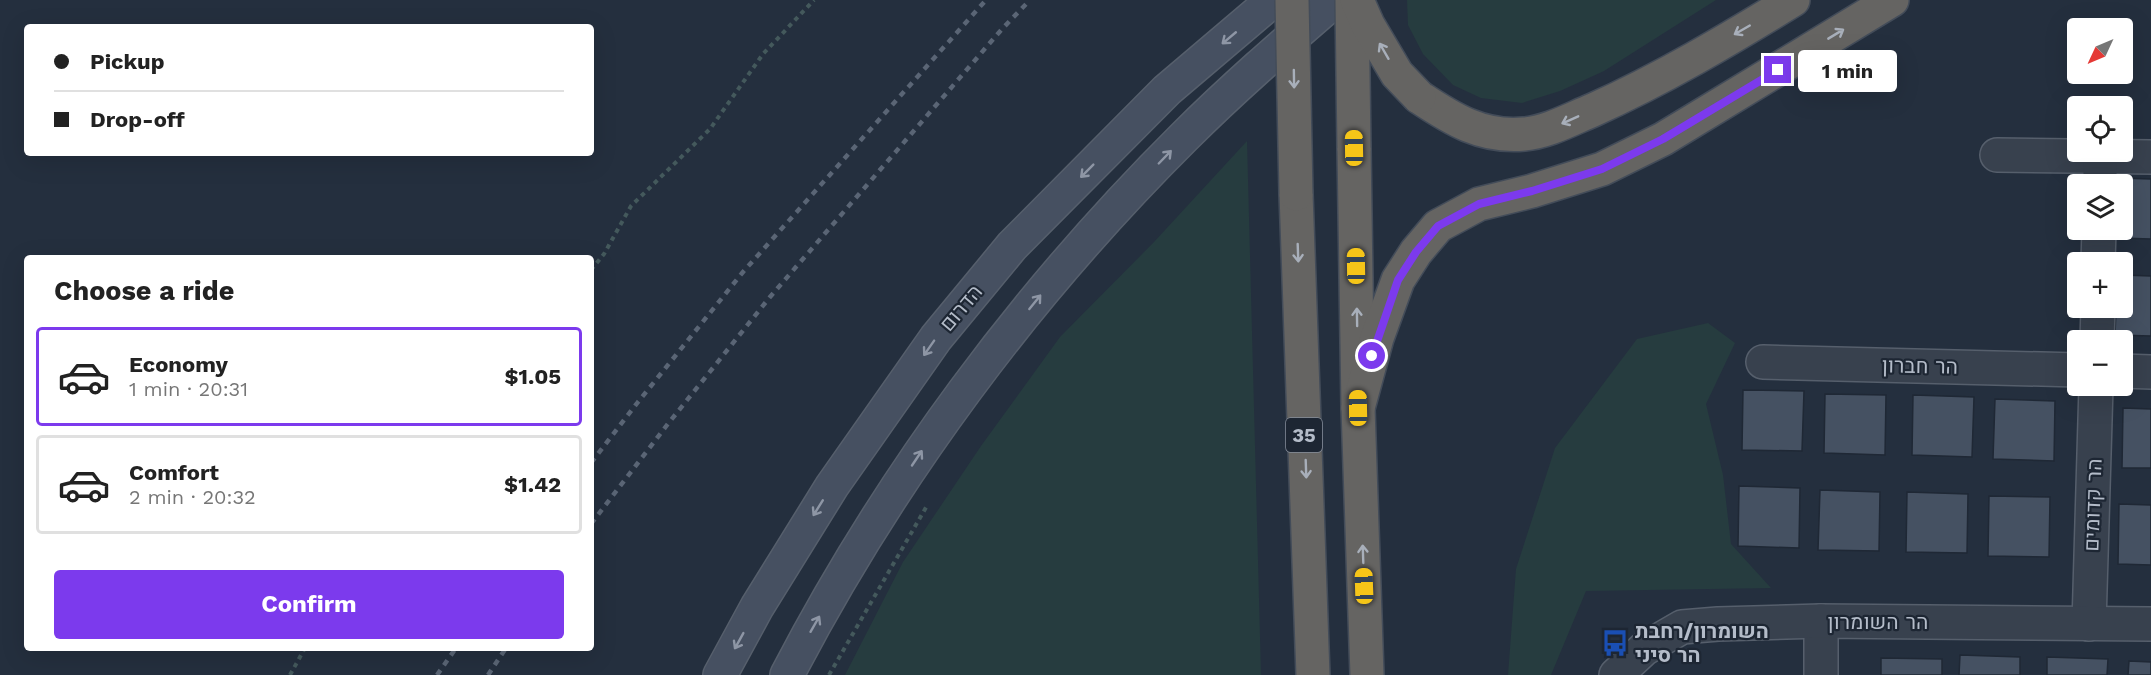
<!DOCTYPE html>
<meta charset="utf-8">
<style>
body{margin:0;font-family:"Work Sans",Heebo,sans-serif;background:#f2f2f2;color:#222;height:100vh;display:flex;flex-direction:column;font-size:22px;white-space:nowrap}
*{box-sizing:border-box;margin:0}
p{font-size:20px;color:#767676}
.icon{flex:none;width:33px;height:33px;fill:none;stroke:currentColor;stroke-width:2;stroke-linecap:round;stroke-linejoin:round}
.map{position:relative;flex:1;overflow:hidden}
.sheet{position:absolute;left:24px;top:255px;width:570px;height:396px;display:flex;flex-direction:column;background:#fff;border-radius:6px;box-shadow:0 6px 24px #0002}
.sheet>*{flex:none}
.guide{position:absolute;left:24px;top:24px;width:570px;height:132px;border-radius:6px;box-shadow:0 6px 24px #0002;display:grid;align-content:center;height:132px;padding:0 30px;background:#fff}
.needle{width:39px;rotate:226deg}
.fabs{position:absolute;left:2067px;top:18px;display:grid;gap:12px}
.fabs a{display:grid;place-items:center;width:66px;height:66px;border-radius:6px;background:#fff;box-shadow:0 6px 24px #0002;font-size:30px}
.end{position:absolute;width:27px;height:27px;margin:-14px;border:8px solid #7c3aed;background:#fff;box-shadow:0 0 0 3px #fff}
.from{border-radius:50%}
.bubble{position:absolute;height:42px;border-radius:6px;background:#fff;box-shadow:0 6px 24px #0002;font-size:20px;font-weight:700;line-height:42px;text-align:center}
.car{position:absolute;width:18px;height:36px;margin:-18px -9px;border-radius:8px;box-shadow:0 0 4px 2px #0007;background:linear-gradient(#f5c518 24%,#345 0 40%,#f5c518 0 76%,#345 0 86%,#f5c518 0)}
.guide b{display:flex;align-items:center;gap:21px;height:57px;font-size:22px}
.guide b+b{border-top:2px solid #e0e0e0}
.guide i{width:15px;height:15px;background:#222}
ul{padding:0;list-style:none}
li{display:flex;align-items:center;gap:18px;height:99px;margin:0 12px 9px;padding:0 18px;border:3px solid #e0e0e0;border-radius:6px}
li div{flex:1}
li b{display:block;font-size:22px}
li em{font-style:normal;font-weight:700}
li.selected{border-color:#7c3aed}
li>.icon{width:54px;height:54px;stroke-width:1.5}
h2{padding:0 30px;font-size:27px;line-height:72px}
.primary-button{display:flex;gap:12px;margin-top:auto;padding:12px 30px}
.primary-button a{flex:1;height:69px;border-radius:6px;background:#7c3aed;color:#fff;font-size:24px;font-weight:700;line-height:69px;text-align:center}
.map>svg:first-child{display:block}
.green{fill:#263c3f}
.building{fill:#455162;stroke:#1f2835;stroke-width:1.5}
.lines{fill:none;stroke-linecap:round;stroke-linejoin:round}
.minor-casing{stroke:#565f6c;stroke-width:36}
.secondary-casing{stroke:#565f6c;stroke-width:36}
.trunk-casing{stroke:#434c59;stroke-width:36}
.path{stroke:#44595c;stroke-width:4;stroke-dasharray:4.5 4.5;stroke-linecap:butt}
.minor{stroke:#38414e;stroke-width:33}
.secondary{stroke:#465061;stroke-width:33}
.trunk{stroke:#656462;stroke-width:33}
.rail{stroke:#5a6575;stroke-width:4.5;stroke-dasharray:6 6;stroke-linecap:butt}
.trunk-bridge-casing{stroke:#434c59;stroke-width:36;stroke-linecap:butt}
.trunk-bridge{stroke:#656462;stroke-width:33}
.oneway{stroke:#a8afba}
.oneway2{stroke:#8e96a5}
.route{stroke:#7c3aed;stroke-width:8}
.labels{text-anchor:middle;stroke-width:4.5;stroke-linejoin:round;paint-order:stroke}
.shield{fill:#1d2633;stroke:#878f9c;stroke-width:1.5}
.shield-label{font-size:20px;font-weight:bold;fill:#b4bcc9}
.street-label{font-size:21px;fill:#b4bcc9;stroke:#1d2633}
.poi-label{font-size:21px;font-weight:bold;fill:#b4bcc9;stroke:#1d2633;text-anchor:start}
</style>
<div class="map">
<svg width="2151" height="675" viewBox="0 0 2151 675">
<rect width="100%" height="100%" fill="#242f3e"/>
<g class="green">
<polygon points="1407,0 1716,0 1604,71 1560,91 1522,103 1481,98 1453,85 1423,54 1408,25"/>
<polygon points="1247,141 1261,675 845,675 903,562 981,446 1060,337 1154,242"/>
<polygon points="1708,323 1735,343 1706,404 1723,475 1731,544 1771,588 1586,591 1551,675 1508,675 1516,569 1555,448 1637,339"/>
</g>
<g class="building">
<polygon points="2120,178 2151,179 2151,239 2119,238 2119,230 2122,230 2122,184 2120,184"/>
<polygon points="2122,275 2151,276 2151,336 2115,335 2116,308 2122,308"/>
<polygon points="1743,390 1804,391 1802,451 1742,450"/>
<polygon points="1825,394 1886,395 1885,455 1824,453"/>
<polygon points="1913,395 1974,397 1972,457 1912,455"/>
<polygon points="1995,399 2055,401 2054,461 1993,459"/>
<polygon points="2123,408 2151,409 2151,468 2122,468"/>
<polygon points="1739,486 1800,488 1799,548 1738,546"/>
<polygon points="1820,490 1880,492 1879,551 1818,550"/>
<polygon points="1907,492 1968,494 1967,553 1906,552"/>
<polygon points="1989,496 2050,497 2049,557 1988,556"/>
<polygon points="2119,504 2151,505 2151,565 2118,564"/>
<polygon points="1960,655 2020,657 2020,675 1959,675"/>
<polygon points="2047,657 2108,659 2107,675 2047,675"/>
<polygon points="1881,658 1942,659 1942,675 1881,675"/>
<polygon points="2129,661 2151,662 2151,675 2128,675"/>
</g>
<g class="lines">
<defs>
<g id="minor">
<polyline points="1997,155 2151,157"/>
<polyline points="2100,184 2100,157"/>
<polyline points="2098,262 2099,230"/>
<polyline points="2097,340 2098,308"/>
<polyline points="1763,362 2078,370"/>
<polyline points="2122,371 2151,372"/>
<polyline points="1821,621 1821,675"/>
<polyline points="2089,624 2096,386"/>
<polyline points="1616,675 1644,649 1682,627 1718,624 1821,621 2151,624"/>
</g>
<g id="secondary">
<polyline points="720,675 757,607 832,486 936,338 1012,246 1167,90 1273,0"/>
<path d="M787,675C890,477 1026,294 1184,137C1232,89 1284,44 1335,0"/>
</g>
<g id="trunk">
<path d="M1419,97C1452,119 1482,138 1524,134C1548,132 1571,119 1593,110C1662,79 1728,40 1793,0"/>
<polyline points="1354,148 1358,408 1367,675"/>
<polyline points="1296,194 1313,675"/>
<polyline points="1358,408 1377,338 1398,280 1416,252 1438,226 1479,204 1532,191 1602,169 1663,139 1892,0"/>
</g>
</defs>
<use href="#minor" class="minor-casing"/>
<use href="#secondary" class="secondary-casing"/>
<use href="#trunk" class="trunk-casing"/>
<g class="path">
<polyline points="591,270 604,254 631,206 710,129 763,54 814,0"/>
<polyline points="290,675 305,648"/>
<polyline points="829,675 928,504"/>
</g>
<use href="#minor" class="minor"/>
<use href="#secondary" class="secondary"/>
<use href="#trunk" class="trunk"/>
<g class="rail">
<polyline points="591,463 638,402 743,272 986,0"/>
<polyline points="591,524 667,425 770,297 1002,29 1030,0"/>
<polyline points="437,675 456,648"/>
<polyline points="488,675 506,648"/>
</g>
<defs>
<g id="trunk-bridge">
<polyline points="1292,0 1296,194"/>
<polyline points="1352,0 1354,148"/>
<polyline points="1357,0 1368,25 1397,74 1419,97"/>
</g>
</defs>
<use href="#trunk-bridge" class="trunk-bridge-casing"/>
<use href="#trunk-bridge" class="trunk-bridge"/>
</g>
<defs><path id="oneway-shaft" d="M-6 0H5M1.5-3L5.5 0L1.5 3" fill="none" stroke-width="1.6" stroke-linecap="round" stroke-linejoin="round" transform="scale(1.5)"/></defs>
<g class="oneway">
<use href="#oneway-shaft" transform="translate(1742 30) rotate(150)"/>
<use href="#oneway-shaft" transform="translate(1836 34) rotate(-31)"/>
<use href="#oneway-shaft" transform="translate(1384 51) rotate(-120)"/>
<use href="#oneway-shaft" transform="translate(1294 79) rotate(89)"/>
<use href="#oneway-shaft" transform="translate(1570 120) rotate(156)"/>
<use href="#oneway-shaft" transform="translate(1298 253) rotate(88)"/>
<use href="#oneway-shaft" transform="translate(1357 317) rotate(-91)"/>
<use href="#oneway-shaft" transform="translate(1306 469) rotate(88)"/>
<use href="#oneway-shaft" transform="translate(1363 554) rotate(-92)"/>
</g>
<g class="oneway2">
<use href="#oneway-shaft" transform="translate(1229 38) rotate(140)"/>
<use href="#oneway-shaft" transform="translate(1165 157) rotate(-46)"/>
<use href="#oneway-shaft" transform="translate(1087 171) rotate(135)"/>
<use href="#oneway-shaft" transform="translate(1035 302) rotate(-51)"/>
<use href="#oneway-shaft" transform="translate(929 348) rotate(125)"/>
<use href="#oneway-shaft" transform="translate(917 458) rotate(-56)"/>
<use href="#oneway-shaft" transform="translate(818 508) rotate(122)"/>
<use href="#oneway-shaft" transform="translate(815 624) rotate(-60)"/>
<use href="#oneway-shaft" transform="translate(739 641) rotate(119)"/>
</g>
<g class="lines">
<polyline class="route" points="1372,356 1398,280 1416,252 1438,226 1479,204 1532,191 1602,169 1663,139 1778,70"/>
</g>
<defs>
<symbol id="bus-bare" viewBox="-9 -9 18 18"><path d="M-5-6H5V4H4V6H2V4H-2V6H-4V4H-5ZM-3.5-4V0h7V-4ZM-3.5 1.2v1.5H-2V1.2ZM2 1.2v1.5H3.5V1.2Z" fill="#1a4fb4" stroke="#1d2633" stroke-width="2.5" paint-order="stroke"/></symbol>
</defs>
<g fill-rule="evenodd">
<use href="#bus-bare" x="1596" y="624" width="38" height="38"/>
</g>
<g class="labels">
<rect class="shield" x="1286" y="418" width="36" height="34" rx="4.5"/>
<g class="shield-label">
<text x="1304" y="442">35</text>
</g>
<g class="street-label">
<text transform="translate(961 308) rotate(-50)" y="7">הדרום</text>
<text transform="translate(1920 366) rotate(1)" y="7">הר חברון</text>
<text transform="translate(2093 505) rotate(-88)" y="7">הר קדומים</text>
<text x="1878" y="629">הר השומרון</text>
</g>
<g class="poi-label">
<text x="1635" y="638">השומרון/רחבת<tspan x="1635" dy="24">הר סיני</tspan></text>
</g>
</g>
</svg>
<div class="fabs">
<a><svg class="needle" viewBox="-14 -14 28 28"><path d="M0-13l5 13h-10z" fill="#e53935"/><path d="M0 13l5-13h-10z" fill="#767676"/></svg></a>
<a><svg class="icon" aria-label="locate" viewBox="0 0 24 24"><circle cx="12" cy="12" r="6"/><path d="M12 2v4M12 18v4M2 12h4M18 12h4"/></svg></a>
<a><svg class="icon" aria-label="layers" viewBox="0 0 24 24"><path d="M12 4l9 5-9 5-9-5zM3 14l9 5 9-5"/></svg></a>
<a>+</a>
<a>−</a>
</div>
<i class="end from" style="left:1372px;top:356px"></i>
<i class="end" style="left:1778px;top:70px"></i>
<div class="bubble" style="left:1798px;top:50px;width:99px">1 min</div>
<i class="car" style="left:1354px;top:148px;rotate:359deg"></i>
<i class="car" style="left:1356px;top:266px;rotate:359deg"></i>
<i class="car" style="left:1358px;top:408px;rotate:359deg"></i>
<i class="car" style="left:1364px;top:586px;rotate:358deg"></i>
<div class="guide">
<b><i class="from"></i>Pickup</b>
<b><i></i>Drop-off</b>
</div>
<section class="sheet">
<h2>Choose a ride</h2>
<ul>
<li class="selected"><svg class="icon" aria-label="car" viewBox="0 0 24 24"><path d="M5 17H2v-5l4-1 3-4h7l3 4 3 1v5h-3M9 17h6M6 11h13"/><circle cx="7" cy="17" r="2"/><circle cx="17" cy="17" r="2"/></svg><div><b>Economy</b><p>1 min · 20:31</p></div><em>$1.05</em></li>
<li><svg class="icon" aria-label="car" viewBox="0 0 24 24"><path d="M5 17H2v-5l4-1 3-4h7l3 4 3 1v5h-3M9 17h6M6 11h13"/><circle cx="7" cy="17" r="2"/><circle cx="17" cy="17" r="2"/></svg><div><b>Comfort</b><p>2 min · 20:32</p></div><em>$1.42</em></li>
</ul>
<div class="primary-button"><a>Confirm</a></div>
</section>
</div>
